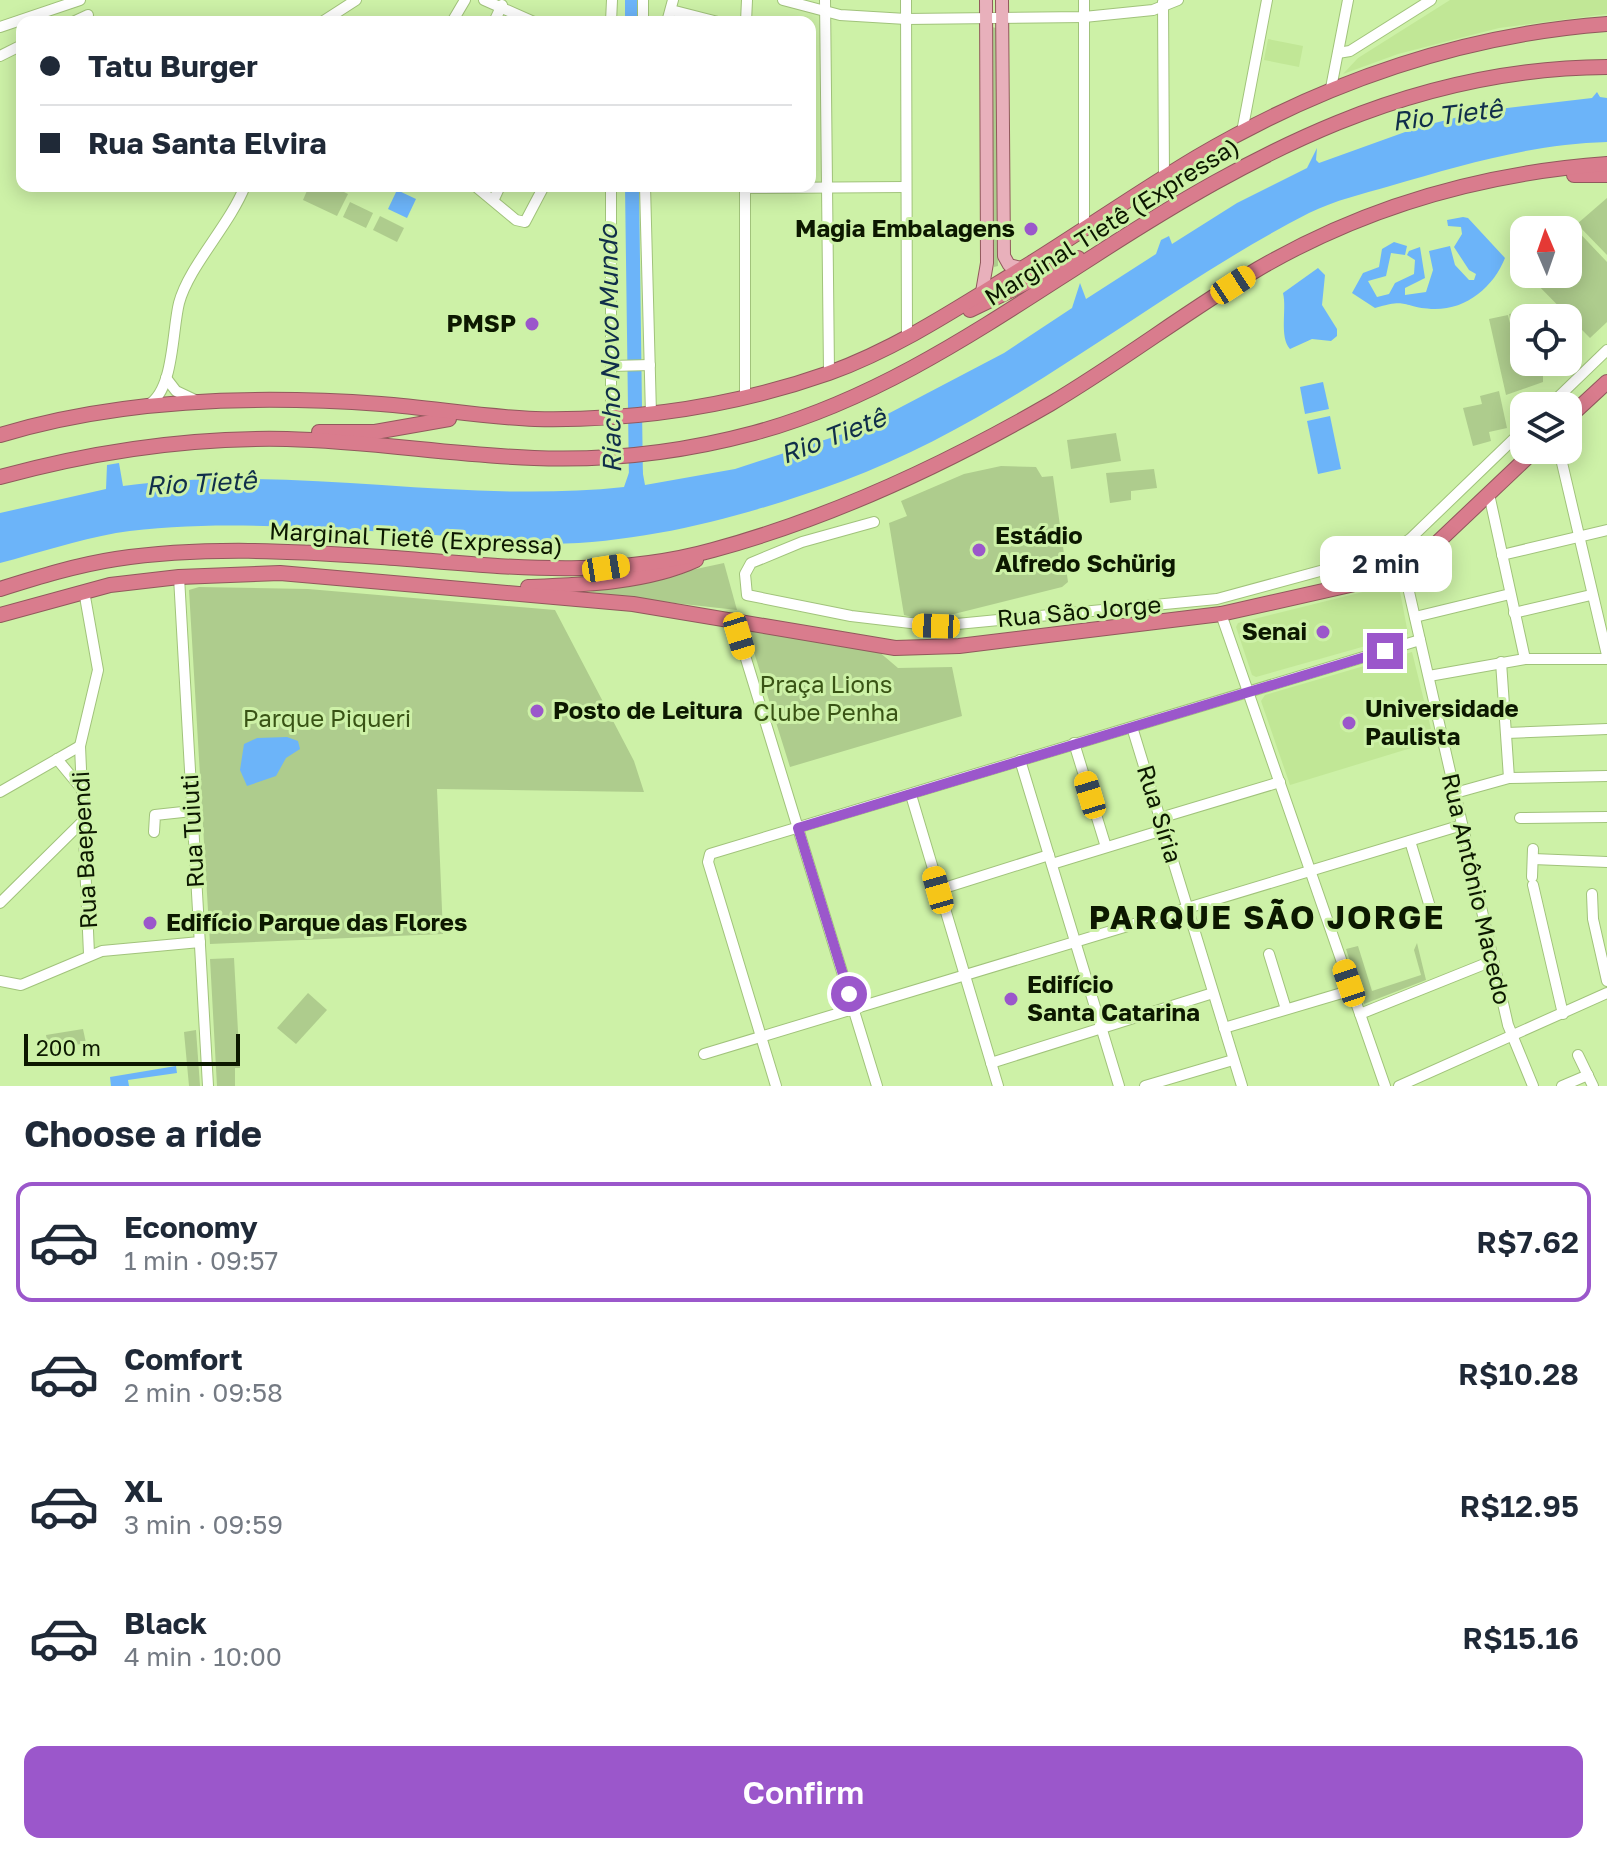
<!DOCTYPE html>
<meta charset="utf-8">
<style>
body{margin:0;font-family:"Golos Text",sans-serif;background:#f2f2f3;color:#1f2937;height:100vh;display:flex;flex-direction:column;font-size:30px;white-space:nowrap}
*{box-sizing:border-box;margin:0}
p{font-size:26px;color:#747a83}
.icon{flex:none;width:44px;height:44px;fill:none;stroke:currentColor;stroke-width:2;stroke-linecap:round;stroke-linejoin:round}
.map{position:relative;height:1086px;overflow:hidden}
.details{display:flex;flex-direction:column;background:#fff;flex:1}
.details>*{flex:none}
.hud{position:absolute;left:16px;top:16px;width:800px;height:176px;border-radius:16px;box-shadow:0 4px 20px #0003;display:grid;align-content:center;height:176px;padding:0 24px;background:#fff}
.needle{width:52px;rotate:358deg}
.tools{position:absolute;left:1510px;top:216px;display:grid;gap:16px}
.tools a{display:grid;place-items:center;width:72px;height:72px;border-radius:16px;background:#fff;box-shadow:0 4px 20px #0003;font-size:40px}
.scale{position:absolute;left:24px;bottom:20px;width:216px;box-sizing:border-box;padding-left:8px;border:4px solid #0c1800;border-top:0;font-size:22px;line-height:28px;white-space:nowrap;color:#0c1800;-webkit-text-stroke:6px #cdf1a7;paint-order:stroke}
.end{position:absolute;width:36px;height:36px;margin:-18px;border:10px solid #9b57cb;background:#fff;box-shadow:0 0 0 4px #fff}
.from{border-radius:50%}
.bubble{position:absolute;height:56px;border-radius:16px;background:#fff;box-shadow:0 4px 20px #0003;font-size:26px;font-weight:600;line-height:56px;text-align:center}
.car{position:absolute;width:24px;height:48px;margin:-24px -12px;border-radius:10px;box-shadow:0 0 6px 2px #0007;background:linear-gradient(#f5c518 24%,#345 0 40%,#f5c518 0 76%,#345 0 86%,#f5c518 0)}
.hud b{display:flex;align-items:center;gap:28px;height:76px;font-size:30px}
.hud b+b{border-top:2px solid #e0e1e3}
.hud i{width:20px;height:20px;background:#1f2937}
ul{padding:0;list-style:none}
li{display:flex;align-items:center;gap:24px;height:120px;margin:0 16px 12px;padding:0 8px;border:4px solid transparent;border-radius:16px}
li div{flex:1}
li b{display:block;font-size:30px}
li em{font-style:normal;font-weight:600}
li.on{border-color:#9b57cb}
li>.icon{width:72px;height:72px;stroke-width:1.5}
h2{padding:0 24px;font-size:36px;line-height:96px}
.cta{display:flex;gap:16px;margin-top:auto;padding:16px 24px}
.cta a{flex:1;height:92px;border-radius:16px;background:#9b57cb;color:#fff;font-size:32px;font-weight:600;line-height:92px;text-align:center}
.map>svg:first-child{display:block}
.built{fill:#c1e796}
.green{fill:#aecc8d}
.water{fill:#6cb4f9}
.lines{fill:none;stroke-linecap:round;stroke-linejoin:round}
.river{stroke:#6cb4f9;stroke-width:14}
.minor-casing{stroke:#a1c37b;stroke-width:12}
.major-casing{stroke:#91595c;stroke-width:14}
.highway-casing{stroke:#91595c;stroke-width:16}
.minor{stroke:#fff;stroke-width:10}
.major{stroke:#e8b0bb;stroke-width:12}
.highway{stroke:#d97c8d;stroke-width:14}
.route{stroke:#9b57cb;stroke-width:10}
.poi-dot{fill:#9b57cb;stroke:#cdf1a7;stroke-width:3}
.labels{text-anchor:middle;stroke-width:6;stroke-linejoin:round;paint-order:stroke}
.street-label{font-size:24px;fill:#0c1800;stroke:#cdf1a7}
.poi-label{font-size:24px;font-weight:bold;fill:#0c1800;stroke:#cdf1a7;text-anchor:start}
.park-label{font-size:24px;fill:#395315;stroke:#cdf1a7}
.water-label{font-size:26px;font-style:italic;fill:#102e4a;stroke:#cdf1a7}
.district-label{font-size:32px;font-weight:bold;letter-spacing:2px;fill:#0c1800;stroke:#cdf1a7}
</style>
<div class="map">
<svg width="1607" height="1086" viewBox="0 0 1607 1086">
<rect width="100%" height="100%" fill="#cdf1a7"/>
<g class="built">
<polygon points="1450,0 1607,0 1607,14 1499,28 1398,54 1343,74 1358,58"/>
<polygon points="1268,39 1303,46 1299,67 1264,60"/>
<polygon points="1395,584 1399,586 1408,634 1256,677 1252,675 1236,627 1238,623"/>
<polygon points="1412,652 1434,741 1290,785 1261,701 1265,695"/>
</g>
<g class="green">
<polygon points="992,27 996,28 998,266 994,267"/>
<polygon points="309,186 332,186 348,194 337,216 303,200"/>
<polygon points="1607,198 1607,255 1577,224"/>
<polygon points="350,202 373,213 366,228 343,217"/>
<polygon points="380,216 404,228 397,242 373,230"/>
<polygon points="1570,223 1607,262 1607,322 1590,338 1527,274 1568,274 1568,230 1562,230"/>
<polygon points="1527,310 1524,362 1558,362 1560,372 1543,376 1543,382 1506,395 1489,319 1508,315 1513,335 1509,314"/>
<polygon points="1499,391 1507,428 1489,432 1491,441 1473,446 1463,408 1482,404 1480,396"/>
<polygon points="1116,433 1121,461 1071,469 1067,440"/>
<polygon points="1001,466 1036,467 1042,477 1053,476 1068,582 1062,587 926,621 904,615 889,523 907,516 901,501 964,474"/>
<polygon points="1154,469 1157,488 1131,491 1131,500 1110,503 1106,473"/>
<polygon points="724,563 737,610 584,593"/>
<polygon points="199,587 308,589 555,610 634,761 644,792 437,789 443,934 210,944 189,590"/>
<polygon points="747,630 878,651 898,668 952,667 962,716 790,767"/>
<polygon points="1417,943 1426,980 1364,1004 1346,949 1358,946 1372,991 1421,975 1414,950"/>
<polygon points="234,958 240,1068 235,1068 235,1086 217,1086 210,959"/>
<polygon points="308,993 327,1010 296,1044 277,1028"/>
<polygon points="83,1029 86,1043 49,1050 46,1035"/>
<polygon points="196,1030 200,1086 189,1086 184,1032"/>
</g>
<g class="water">
<path d="M1597,92L1600,97L1607,98V142C1532,144 1462,165 1390,186C1362,194 1336,200 1309,213C1150,295 1013,418 843,481C749,515 652,542 552,544C503,545 455,535 407,533C314,528 208,519 116,533C77,540 38,553 0,563V513L106,489L107,465L119,463L123,486C290,463 457,505 624,487L632,464L641,463L645,485L735,469L861,428L1004,353L1072,308L1080,283L1086,299L1156,254L1161,240L1169,236L1172,244L1237,203L1307,168L1317,148L1316,160L1319,163L1419,127L1482,111L1592,98Z"/>
<polygon points="397,190 416,199 407,218 388,209"/>
<path d="M1463,217L1468,218L1505,258C1493,288 1465,311 1431,309C1401,307 1409,298 1375,308L1352,293L1363,273L1379,267L1382,249L1394,242L1407,246L1405,255L1391,253L1386,276L1368,281L1377,297L1389,294L1395,283L1414,274L1415,260L1407,255L1409,251L1420,247L1425,278L1405,288V295L1426,292L1433,270L1429,251L1450,246L1455,265L1469,280H1474L1476,274L1469,270L1454,247L1462,234L1461,227L1448,226L1447,220Z"/>
<path d="M1318,268L1325,275L1322,305L1337,329V336L1331,341L1312,339L1290,349C1279,337 1287,309 1283,293Z"/>
<polygon points="1323,382 1329,409 1305,414 1300,387"/>
<polygon points="1330,416 1341,469 1318,474 1307,421"/>
<polygon points="287,737 298,741 300,749 286,758 276,776 247,786 240,770 244,744 257,738"/>
<polygon points="176,1066 177,1073 128,1080 129,1086 111,1086 110,1077"/>
</g>
<g class="lines">
<g class="river">
<polyline points="632,22 632,0"/>
<polyline points="632,186 636,482"/>
</g>
<defs>
<g id="minor">
<polyline points="484,0 534,22"/>
<polyline points="643,0 643,22"/>
<polyline points="783,0 840,15 906,19 1084,17 1153,10 1178,0"/>
<polyline points="825,0 829,372"/>
<polyline points="906,0 907,338"/>
<polyline points="1163,2 1164,178"/>
<polyline points="671,10 718,22"/>
<polyline points="73,22 88,15"/>
<polyline points="322,22 356,0"/>
<polyline points="452,22 465,0"/>
<polyline points="494,22 502,5"/>
<polyline points="611,22 612,0"/>
<polyline points="667,22 673,0"/>
<polyline points="746,22 747,0"/>
<polyline points="0,27 80,0"/>
<polyline points="1338,53 1350,51 1431,0"/>
<polyline points="0,56 22,45"/>
<polyline points="1331,88 1348,0"/>
<polyline points="1242,132 1267,0"/>
<polyline points="475,186 516,220 525,222 544,186"/>
<polyline points="645,186 651,414"/>
<polyline points="745,188 906,187"/>
<polyline points="494,199 500,186"/>
<polyline points="1084,229 1084,0"/>
<polyline points="611,366 650,365"/>
<polyline points="166,378 176,391 195,400"/>
<polyline points="745,396 745,186"/>
<path d="M148,405C174,391 172,331 179,303C189,266 229,226 245,186"/>
<polyline points="1549,406 1607,350"/>
<polyline points="611,417 611,186"/>
<polyline points="1559,450 1607,655"/>
<polyline points="1489,494 1525,659"/>
<polyline points="874,522 802,542 751,563 745,574 747,595 851,616 936,626 1217,599 1390,552 1410,539 1524,429"/>
<polyline points="1399,548 1508,1025 1533,1086"/>
<polyline points="1502,555 1607,530"/>
<polyline points="179,577 208,1086"/>
<polyline points="84,591 98,670 80,746 89,954"/>
<polyline points="1514,613 1591,595"/>
<polyline points="1221,614 1385,1086"/>
<polyline points="1415,617 1510,594"/>
<polyline points="738,620 739,636 877,1086"/>
<polyline points="1501,662 1509,778"/>
<polyline points="1429,676 1525,659 1607,659"/>
<polyline points="1132,727 1242,1086"/>
<polyline points="1507,733 1607,729"/>
<polyline points="1074,743 1106,847"/>
<polyline points="57,759 81,788"/>
<polyline points="1020,760 1119,1086"/>
<polyline points="0,792 80,746"/>
<polyline points="1455,793 1509,778 1607,776"/>
<polyline points="911,795 998,1086"/>
<polyline points="1160,818 1280,782"/>
<polyline points="1520,818 1607,817"/>
<polyline points="154,832 155,815 192,811"/>
<polyline points="1410,841 1433,917"/>
<polyline points="1533,859 1607,862"/>
<polyline points="1052,864 1163,830"/>
<polyline points="1532,877 1533,849"/>
<polyline points="1533,885 1563,1014"/>
<polyline points="938,890 1049,855"/>
<polyline points="1592,894 1593,919 1607,981"/>
<polyline points="0,903 84,820"/>
<polyline points="1269,954 1286,1009"/>
<polyline points="0,981 21,985 102,951 200,942"/>
<polyline points="1360,1014 1492,961"/>
<polyline points="1224,1028 1352,990"/>
<polyline points="704,1054 1462,825"/>
<polyline points="1578,1055 1593,1086"/>
<polyline points="991,1063 1213,993"/>
<polyline points="776,1086 708,862 710,854 1420,640"/>
<polyline points="1145,1086 1233,1060"/>
<polyline points="1399,1086 1607,993"/>
<polyline points="1562,1086 1588,1075"/>
</g>
<g id="major">
<polyline points="1002,0 1004,256 1009,265 1021,268"/>
<polyline points="982,292 987,263 986,0"/>
</g>
<g id="highway">
<polyline points="1574,175 1607,175"/>
<polyline points="970,310 1078,258"/>
<polyline points="1568,418 1607,382"/>
<polyline points="319,432 375,432 449,419"/>
<path d="M0,435C121,398 256,395 381,404C433,408 483,417 535,419C634,421 735,406 829,373C901,347 965,303 1031,263C1087,228 1140,191 1197,157C1325,82 1459,35 1607,24"/>
<path d="M0,477C95,451 189,437 287,439C370,441 452,455 534,458C608,461 683,452 754,433C880,399 986,325 1094,256C1255,152 1411,68 1607,67"/>
<path d="M528,587C581,585 646,583 696,560"/>
<path d="M0,589C38,577 77,565 116,559C203,546 294,551 381,557C492,565 603,581 713,550C831,518 944,465 1050,404C1121,362 1187,311 1258,269C1366,206 1483,173 1607,164"/>
<polyline points="0,615 110,585 179,577 280,573 633,604 895,648 959,646 1221,614 1390,576 1421,558 1535,450"/>
</g>
</defs>
<use href="#minor" class="minor-casing"/>
<use href="#major" class="major-casing"/>
<use href="#highway" class="highway-casing"/>
<use href="#minor" class="minor"/>
<use href="#major" class="major"/>
<use href="#highway" class="highway"/>
</g>
<g class="lines">
<polyline class="route" points="849,994 798,828 1385,651"/>
</g>
<g class="poi-dot">
<circle cx="1031" cy="229" r="8"/>
<circle cx="532" cy="324" r="8"/>
<circle cx="979" cy="550" r="8"/>
<circle cx="1323" cy="632" r="8"/>
<circle cx="537" cy="711" r="8"/>
<circle cx="1349" cy="723" r="8"/>
<circle cx="150" cy="923" r="8"/>
<circle cx="1011" cy="999" r="8"/>
</g>
<g class="labels">
<g class="street-label">
<text transform="translate(1112 222) rotate(-32)" y="8">Marginal Tietê (Expressa)</text>
<text transform="translate(416 539) rotate(3)" y="8">Marginal Tietê (Expressa)</text>
<text transform="translate(1079 612) rotate(-5)" y="8">Rua São Jorge</text>
<text transform="translate(1159 814) rotate(73)" y="8">Rua Síria</text>
<text transform="translate(193 831) rotate(-93)" y="8">Rua Tuiuti</text>
<text transform="translate(85 850) rotate(-93)" y="8">Rua Baependi</text>
<text transform="translate(1476 889) rotate(77)" y="8">Rua Antônio Macedo</text>
</g>
<g class="poi-label">
<text x="1015" y="237" text-anchor="end">Magia Embalagens</text>
<text x="516" y="332" text-anchor="end">PMSP</text>
<text x="995" y="544">Estádio<tspan x="995" dy="28">Alfredo Schürig</tspan></text>
<text x="1307" y="640" text-anchor="end">Senai</text>
<text x="1365" y="717">Universidade<tspan x="1365" dy="28">Paulista</tspan></text>
<text x="553" y="719">Posto de Leitura</text>
<text x="166" y="931">Edifício Parque das Flores</text>
<text x="1027" y="993">Edifício<tspan x="1027" dy="28">Santa Catarina</tspan></text>
</g>
<g class="park-label">
<text x="826" y="693">Praça Lions<tspan x="826" dy="28">Clube Penha</tspan></text>
<text x="327" y="727">Parque Piqueri</text>
</g>
<g class="water-label">
<text transform="translate(1447 115) rotate(-7)" y="9">Rio Tietê</text>
<text transform="translate(610 349) rotate(-91)" y="9">Riacho Novo Mundo</text>
<text transform="translate(833 436) rotate(-21)" y="9">Rio Tietê</text>
<text transform="translate(201 483) rotate(-3)" y="9">Rio Tietê</text>
</g>
<g class="district-label">
<text x="1267" y="929">PARQUE SÃO JORGE</text>
</g>
</g>
</svg>
<div class="tools">
<a><svg class="needle" viewBox="-14 -14 28 28"><path d="M0-13l5 13h-10z" fill="#e53935"/><path d="M0 13l5-13h-10z" fill="#747a83"/></svg></a>
<a><svg class="icon" aria-label="locate" viewBox="0 0 24 24"><circle cx="12" cy="12" r="6"/><path d="M12 2v4M12 18v4M2 12h4M18 12h4"/></svg></a>
<a><svg class="icon" aria-label="layers" viewBox="0 0 24 24"><path d="M12 4l9 5-9 5-9-5zM3 14l9 5 9-5"/></svg></a>
</div>
<div class="scale">200 m</div>
<i class="end from" style="left:849px;top:994px"></i>
<i class="end" style="left:1385px;top:651px"></i>
<div class="bubble" style="left:1320px;top:536px;width:132px">2 min</div>
<i class="car" style="left:1233px;top:285px;rotate:57deg"></i>
<i class="car" style="left:606px;top:568px;rotate:81deg"></i>
<i class="car" style="left:936px;top:626px;rotate:272deg"></i>
<i class="car" style="left:739px;top:636px;rotate:163deg"></i>
<i class="car" style="left:1090px;top:795px;rotate:343deg"></i>
<i class="car" style="left:938px;top:890px;rotate:344deg"></i>
<i class="car" style="left:1349px;top:983px;rotate:341deg"></i>
<div class="hud">
<b><i class="from"></i>Tatu Burger</b>
<b><i></i>Rua Santa Elvira</b>
</div>
</div>
<section class="details">
<h2>Choose a ride</h2>
<ul>
<li class="on"><svg class="icon" aria-label="car" viewBox="0 0 24 24"><path d="M5 17H2v-5l4-1 3-4h7l3 4 3 1v5h-3M9 17h6M6 11h13"/><circle cx="7" cy="17" r="2"/><circle cx="17" cy="17" r="2"/></svg><div><b>Economy</b><p>1 min · 09:57</p></div><em>R$7.62</em></li>
<li><svg class="icon" aria-label="car" viewBox="0 0 24 24"><path d="M5 17H2v-5l4-1 3-4h7l3 4 3 1v5h-3M9 17h6M6 11h13"/><circle cx="7" cy="17" r="2"/><circle cx="17" cy="17" r="2"/></svg><div><b>Comfort</b><p>2 min · 09:58</p></div><em>R$10.28</em></li>
<li><svg class="icon" aria-label="car" viewBox="0 0 24 24"><path d="M5 17H2v-5l4-1 3-4h7l3 4 3 1v5h-3M9 17h6M6 11h13"/><circle cx="7" cy="17" r="2"/><circle cx="17" cy="17" r="2"/></svg><div><b>XL</b><p>3 min · 09:59</p></div><em>R$12.95</em></li>
<li><svg class="icon" aria-label="car" viewBox="0 0 24 24"><path d="M5 17H2v-5l4-1 3-4h7l3 4 3 1v5h-3M9 17h6M6 11h13"/><circle cx="7" cy="17" r="2"/><circle cx="17" cy="17" r="2"/></svg><div><b>Black</b><p>4 min · 10:00</p></div><em>R$15.16</em></li>
</ul>
<div class="cta"><a>Confirm</a></div>
</section>
